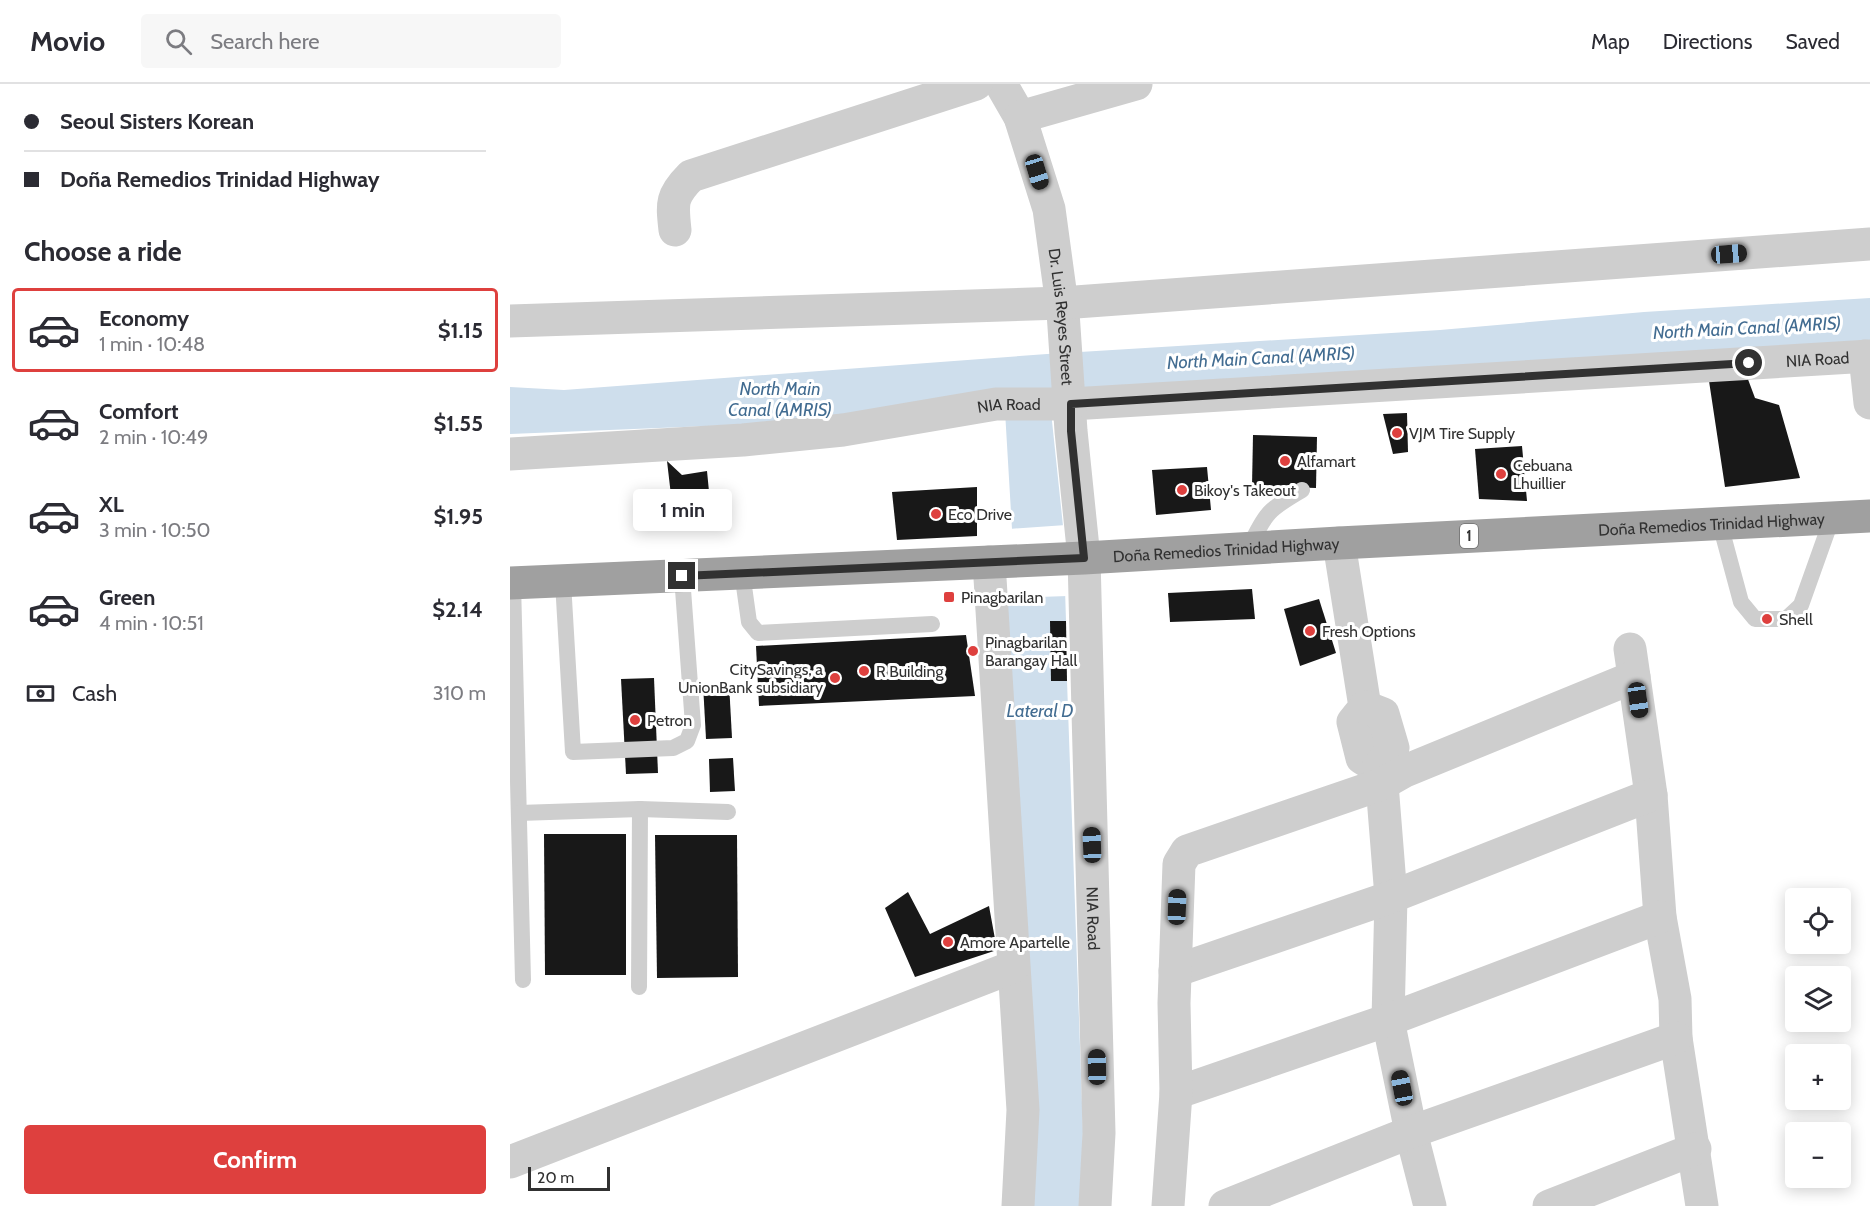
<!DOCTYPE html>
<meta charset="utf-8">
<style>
body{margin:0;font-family:Cabin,sans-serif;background:#f7f7f7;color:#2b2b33;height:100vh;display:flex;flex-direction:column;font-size:22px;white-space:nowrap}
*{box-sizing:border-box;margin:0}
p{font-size:20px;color:#7c7c81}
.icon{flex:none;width:33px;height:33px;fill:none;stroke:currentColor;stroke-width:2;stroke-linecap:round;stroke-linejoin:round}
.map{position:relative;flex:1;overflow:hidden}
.details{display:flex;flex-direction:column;background:#fff;width:510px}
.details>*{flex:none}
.banner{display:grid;align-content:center;height:132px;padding:0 24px;background:#fff}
.tools{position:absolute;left:1275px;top:804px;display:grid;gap:12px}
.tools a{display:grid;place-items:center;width:66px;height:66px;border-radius:6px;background:#fff;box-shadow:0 3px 15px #0003;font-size:30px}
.scale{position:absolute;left:18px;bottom:15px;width:82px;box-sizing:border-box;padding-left:6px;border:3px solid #313131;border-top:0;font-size:16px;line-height:21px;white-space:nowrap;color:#313131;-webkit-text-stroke:4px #fff;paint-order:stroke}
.end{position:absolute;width:27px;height:27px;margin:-14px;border:8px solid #313131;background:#fff;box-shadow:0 0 0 3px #fff}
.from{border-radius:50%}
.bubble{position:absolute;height:42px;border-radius:6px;background:#fff;box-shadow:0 3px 15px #0003;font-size:20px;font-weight:700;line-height:42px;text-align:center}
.car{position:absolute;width:18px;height:36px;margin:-18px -9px;border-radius:8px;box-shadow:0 0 4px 2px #0007;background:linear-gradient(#222 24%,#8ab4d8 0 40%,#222 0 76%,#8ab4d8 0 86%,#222 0)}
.banner b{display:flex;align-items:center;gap:21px;height:57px;font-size:22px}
.banner b+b{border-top:2px solid #e1e1e2}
.banner i{width:15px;height:15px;background:#2b2b33}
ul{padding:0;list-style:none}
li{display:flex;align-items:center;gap:18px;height:84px;margin:0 12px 9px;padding:0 12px;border:3px solid transparent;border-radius:6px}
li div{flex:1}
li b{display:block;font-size:22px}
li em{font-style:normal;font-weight:700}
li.current{border-color:#de403e}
li>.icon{width:54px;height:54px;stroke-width:1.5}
h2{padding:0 24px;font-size:27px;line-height:72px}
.pay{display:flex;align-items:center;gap:15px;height:66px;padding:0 24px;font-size:22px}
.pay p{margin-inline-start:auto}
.button{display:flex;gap:12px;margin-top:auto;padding:12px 24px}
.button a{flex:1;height:69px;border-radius:6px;background:#de403e;color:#fff;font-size:24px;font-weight:700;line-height:69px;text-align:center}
header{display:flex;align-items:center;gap:36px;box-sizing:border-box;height:84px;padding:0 30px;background:#fff;border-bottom:2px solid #e1e1e2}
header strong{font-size:28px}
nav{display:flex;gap:33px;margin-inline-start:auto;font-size:21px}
.search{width:420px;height:54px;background:#f7f7f7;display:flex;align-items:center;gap:15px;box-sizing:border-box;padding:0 21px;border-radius:6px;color:#7c7c81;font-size:22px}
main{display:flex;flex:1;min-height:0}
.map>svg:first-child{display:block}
.water{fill:#cedeec}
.pier{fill:#fff}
.building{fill:#181818}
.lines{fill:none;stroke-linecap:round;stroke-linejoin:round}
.service{stroke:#cecece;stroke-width:16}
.minor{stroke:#cecece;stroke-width:33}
.tertiary{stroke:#cecece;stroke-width:33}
.trunk{stroke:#a0a0a0;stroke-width:33}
.route{stroke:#313131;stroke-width:8}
.poi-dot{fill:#de403e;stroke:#fff;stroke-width:2}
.labels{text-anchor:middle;stroke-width:6;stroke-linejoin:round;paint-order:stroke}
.shield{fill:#fff;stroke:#6f6f6f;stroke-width:1.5}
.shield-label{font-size:15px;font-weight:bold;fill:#313131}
.street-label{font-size:16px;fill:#313131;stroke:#fff}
.poi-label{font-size:16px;fill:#313131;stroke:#fff;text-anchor:start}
.water-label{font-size:18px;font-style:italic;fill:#426c91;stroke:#fff}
</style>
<header>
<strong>Movio</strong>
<div class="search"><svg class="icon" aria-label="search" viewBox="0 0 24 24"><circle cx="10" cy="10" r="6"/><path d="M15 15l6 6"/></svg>Search here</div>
<nav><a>Map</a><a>Directions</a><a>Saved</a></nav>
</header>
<main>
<section class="details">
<div class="banner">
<b><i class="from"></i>Seoul Sisters Korean</b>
<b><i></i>Doña Remedios Trinidad Highway</b>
</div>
<h2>Choose a ride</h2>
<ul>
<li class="current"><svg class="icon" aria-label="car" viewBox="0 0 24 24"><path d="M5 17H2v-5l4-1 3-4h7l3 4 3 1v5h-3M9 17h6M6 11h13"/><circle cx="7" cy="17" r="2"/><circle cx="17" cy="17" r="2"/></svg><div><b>Economy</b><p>1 min · 10:48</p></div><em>$1.15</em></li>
<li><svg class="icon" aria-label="car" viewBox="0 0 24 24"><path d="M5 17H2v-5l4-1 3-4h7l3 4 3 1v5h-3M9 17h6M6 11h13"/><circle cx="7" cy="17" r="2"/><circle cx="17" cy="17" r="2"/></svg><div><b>Comfort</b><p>2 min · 10:49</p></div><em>$1.55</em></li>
<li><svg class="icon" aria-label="car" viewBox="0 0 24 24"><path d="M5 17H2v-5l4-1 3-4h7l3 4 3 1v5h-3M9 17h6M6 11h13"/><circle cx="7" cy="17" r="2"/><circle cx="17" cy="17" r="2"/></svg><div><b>XL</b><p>3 min · 10:50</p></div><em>$1.95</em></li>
<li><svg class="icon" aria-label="car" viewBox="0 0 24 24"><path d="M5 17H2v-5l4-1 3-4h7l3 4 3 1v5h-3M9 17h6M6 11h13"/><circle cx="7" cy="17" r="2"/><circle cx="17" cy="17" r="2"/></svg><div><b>Green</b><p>4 min · 10:51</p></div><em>$2.14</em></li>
</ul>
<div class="pay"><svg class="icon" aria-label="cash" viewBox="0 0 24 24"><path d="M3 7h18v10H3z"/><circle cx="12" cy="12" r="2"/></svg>Cash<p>310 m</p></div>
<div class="button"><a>Confirm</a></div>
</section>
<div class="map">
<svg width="1360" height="1122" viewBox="0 0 1360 1122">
<rect width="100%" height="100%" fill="#fff"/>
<polygon class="water" points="1360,214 1360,258 540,318 553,442 556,537 541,537 541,597 557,597 573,1047 570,1122 520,1122 495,537 503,462 494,310 273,339 0,350 0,303 54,306 537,270 930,246 1134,228"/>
<polygon class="pier" points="556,441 558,512 494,514 499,445"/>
<g class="building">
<polygon points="1236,290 1245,314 1269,321 1290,394 1215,403 1199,297"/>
<polygon points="897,329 898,368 883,370 873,330"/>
<polygon points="743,351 807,353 806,404 742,402"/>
<polygon points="1012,362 1017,417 969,415 965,365"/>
<polygon points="157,377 172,391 197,387 202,438 173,436 171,424 162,420"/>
<polygon points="697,383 701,426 646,431 642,386"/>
<polygon points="467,403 467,452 387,456 382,408"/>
<polygon points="742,505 745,535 660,538 658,509"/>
<polygon points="809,515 826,569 790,582 774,525"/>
<polygon points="540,537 556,537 557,597 541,597"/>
<polygon points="456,551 465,612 249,622 246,562"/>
<polygon points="144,594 148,689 116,690 111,595"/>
<polygon points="219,599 222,654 196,655 193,600"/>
<polygon points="223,674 225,707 200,708 199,675"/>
<polygon points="34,750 116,750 116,891 35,891"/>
<polygon points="145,751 227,751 228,893 147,894"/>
<polygon points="398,808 420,850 479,822 487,866 405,893 375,824"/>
</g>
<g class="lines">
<g class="service">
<polyline points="1210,440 1231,518 1245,535 1276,535 1291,521 1322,434"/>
<path d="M739,464C755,429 759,425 792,406"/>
<polyline points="232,488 239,538 248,549 422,540"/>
<polyline points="53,498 63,668 163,664 177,657 183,641 172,492"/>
<polyline points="3,499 13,896"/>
<polyline points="9,729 130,725 218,728"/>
<polyline points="129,903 130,725"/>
</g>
<g class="minor">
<path id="s1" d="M491,0L510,33L539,125L553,228L561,347L574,474L589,1049L585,1122"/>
<polyline points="510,33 626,0"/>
<path d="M165,146C162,119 161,112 181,92L466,0"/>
<polyline points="0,237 552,219 1360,160"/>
<polyline points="1355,272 1360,319"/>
<path id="s2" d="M561,320L1360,272"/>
<polyline points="829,459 855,623 843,638 852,674 868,684 872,700 881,813 878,936 901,1048 920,1122"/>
<polyline points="479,478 513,1026 508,1122"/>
<polyline points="1120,565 1141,711 1150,833 1165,915 1166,954 1192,1122"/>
<polyline points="855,623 873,630 883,664 868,684"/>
<polyline points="665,887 881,813 1141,711"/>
<polyline points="666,1009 878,936 1150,833"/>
<polyline points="0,1078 503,883"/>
<polyline points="658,1122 666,1009 664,919 669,780 677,767 872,700 895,687 1124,593"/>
<polyline points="715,1122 901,1048 1166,954"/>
<polyline points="1039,1122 1185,1065"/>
</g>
<path class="tertiary" id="s3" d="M0,370L233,356L333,346L486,320H561"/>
<path class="trunk" id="s4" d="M0,499L574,474L829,459L1360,432"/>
</g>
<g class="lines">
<polyline class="route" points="172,492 574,474 561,347 561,320 1239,279"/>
</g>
<g class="poi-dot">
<circle cx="887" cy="349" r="6"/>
<circle cx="775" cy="377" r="6"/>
<circle cx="991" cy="390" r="6"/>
<circle cx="672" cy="406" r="6"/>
<circle cx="426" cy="430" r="6"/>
<rect x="433" y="507" width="12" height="12" rx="3"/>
<circle cx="1257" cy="535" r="6"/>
<circle cx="800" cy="547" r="6"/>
<circle cx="463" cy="567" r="6"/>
<circle cx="354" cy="587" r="6"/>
<circle cx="325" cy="594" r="6"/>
<circle cx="125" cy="636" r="6"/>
<circle cx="438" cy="858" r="6"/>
</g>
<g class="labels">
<rect class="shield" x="950" y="440" width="18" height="24" rx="4.5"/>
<g class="shield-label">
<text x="959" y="457">1</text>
</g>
<g class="street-label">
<text dy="6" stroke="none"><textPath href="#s1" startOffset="243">Dr. Luis Reyes Street</textPath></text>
<text dy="6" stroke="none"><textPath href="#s2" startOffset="748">NIA Road</textPath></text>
<text dy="6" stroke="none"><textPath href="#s3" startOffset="502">NIA Road</textPath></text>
<text dy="6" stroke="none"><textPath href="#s4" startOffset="1203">Doña Remedios Trinidad Highway</textPath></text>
<text dy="6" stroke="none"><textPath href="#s4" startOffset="717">Doña Remedios Trinidad Highway</textPath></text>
<text dy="6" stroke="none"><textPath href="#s1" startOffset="846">NIA Road</textPath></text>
</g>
<g class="poi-label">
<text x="899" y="355">VJM Tire Supply</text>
<text x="787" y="383">Alfamart</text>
<text x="1003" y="387">Cebuana<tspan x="1003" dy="18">Lhuillier</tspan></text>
<text x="684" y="412">Bikoy's Takeout</text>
<text x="438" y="436">Eco Drive</text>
<text x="451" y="519">Pinagbarilan</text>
<text x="1269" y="541">Shell</text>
<text x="812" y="553">Fresh Options</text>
<text x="475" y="564">Pinagbarilan<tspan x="475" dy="18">Barangay Hall</tspan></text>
<text x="313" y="591" text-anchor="end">CitySavings, a<tspan x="313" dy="18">UnionBank subsidiary</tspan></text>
<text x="366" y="593">R Building</text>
<text x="137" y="642">Petron</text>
<text x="450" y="864">Amore Apartelle</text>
</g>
<g class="water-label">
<text transform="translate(1237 244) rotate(-3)" y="6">North Main Canal (AMRIS)</text>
<text transform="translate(751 274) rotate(-3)" y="6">North Main Canal (AMRIS)</text>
<text x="270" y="311">North Main<tspan x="270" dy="21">Canal (AMRIS)</tspan></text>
<text x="530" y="633">Lateral D</text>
</g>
</g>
</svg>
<div class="tools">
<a><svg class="icon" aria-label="locate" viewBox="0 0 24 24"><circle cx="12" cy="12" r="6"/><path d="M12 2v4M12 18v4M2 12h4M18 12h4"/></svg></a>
<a><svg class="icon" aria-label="layers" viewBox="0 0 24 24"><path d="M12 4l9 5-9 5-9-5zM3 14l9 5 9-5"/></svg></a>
<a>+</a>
<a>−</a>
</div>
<div class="scale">20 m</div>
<i class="end from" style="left:1239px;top:279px"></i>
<i class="end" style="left:172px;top:492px"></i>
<div class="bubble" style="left:123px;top:405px;width:99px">1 min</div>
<i class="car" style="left:527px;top:88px;rotate:163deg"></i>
<i class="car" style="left:1219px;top:170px;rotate:86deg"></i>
<i class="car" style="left:1128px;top:616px;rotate:172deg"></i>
<i class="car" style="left:582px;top:761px;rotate:358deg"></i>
<i class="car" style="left:667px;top:823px;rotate:2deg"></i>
<i class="car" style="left:587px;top:983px;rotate:359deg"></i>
<i class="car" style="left:892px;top:1004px;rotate:349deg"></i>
</div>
</main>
